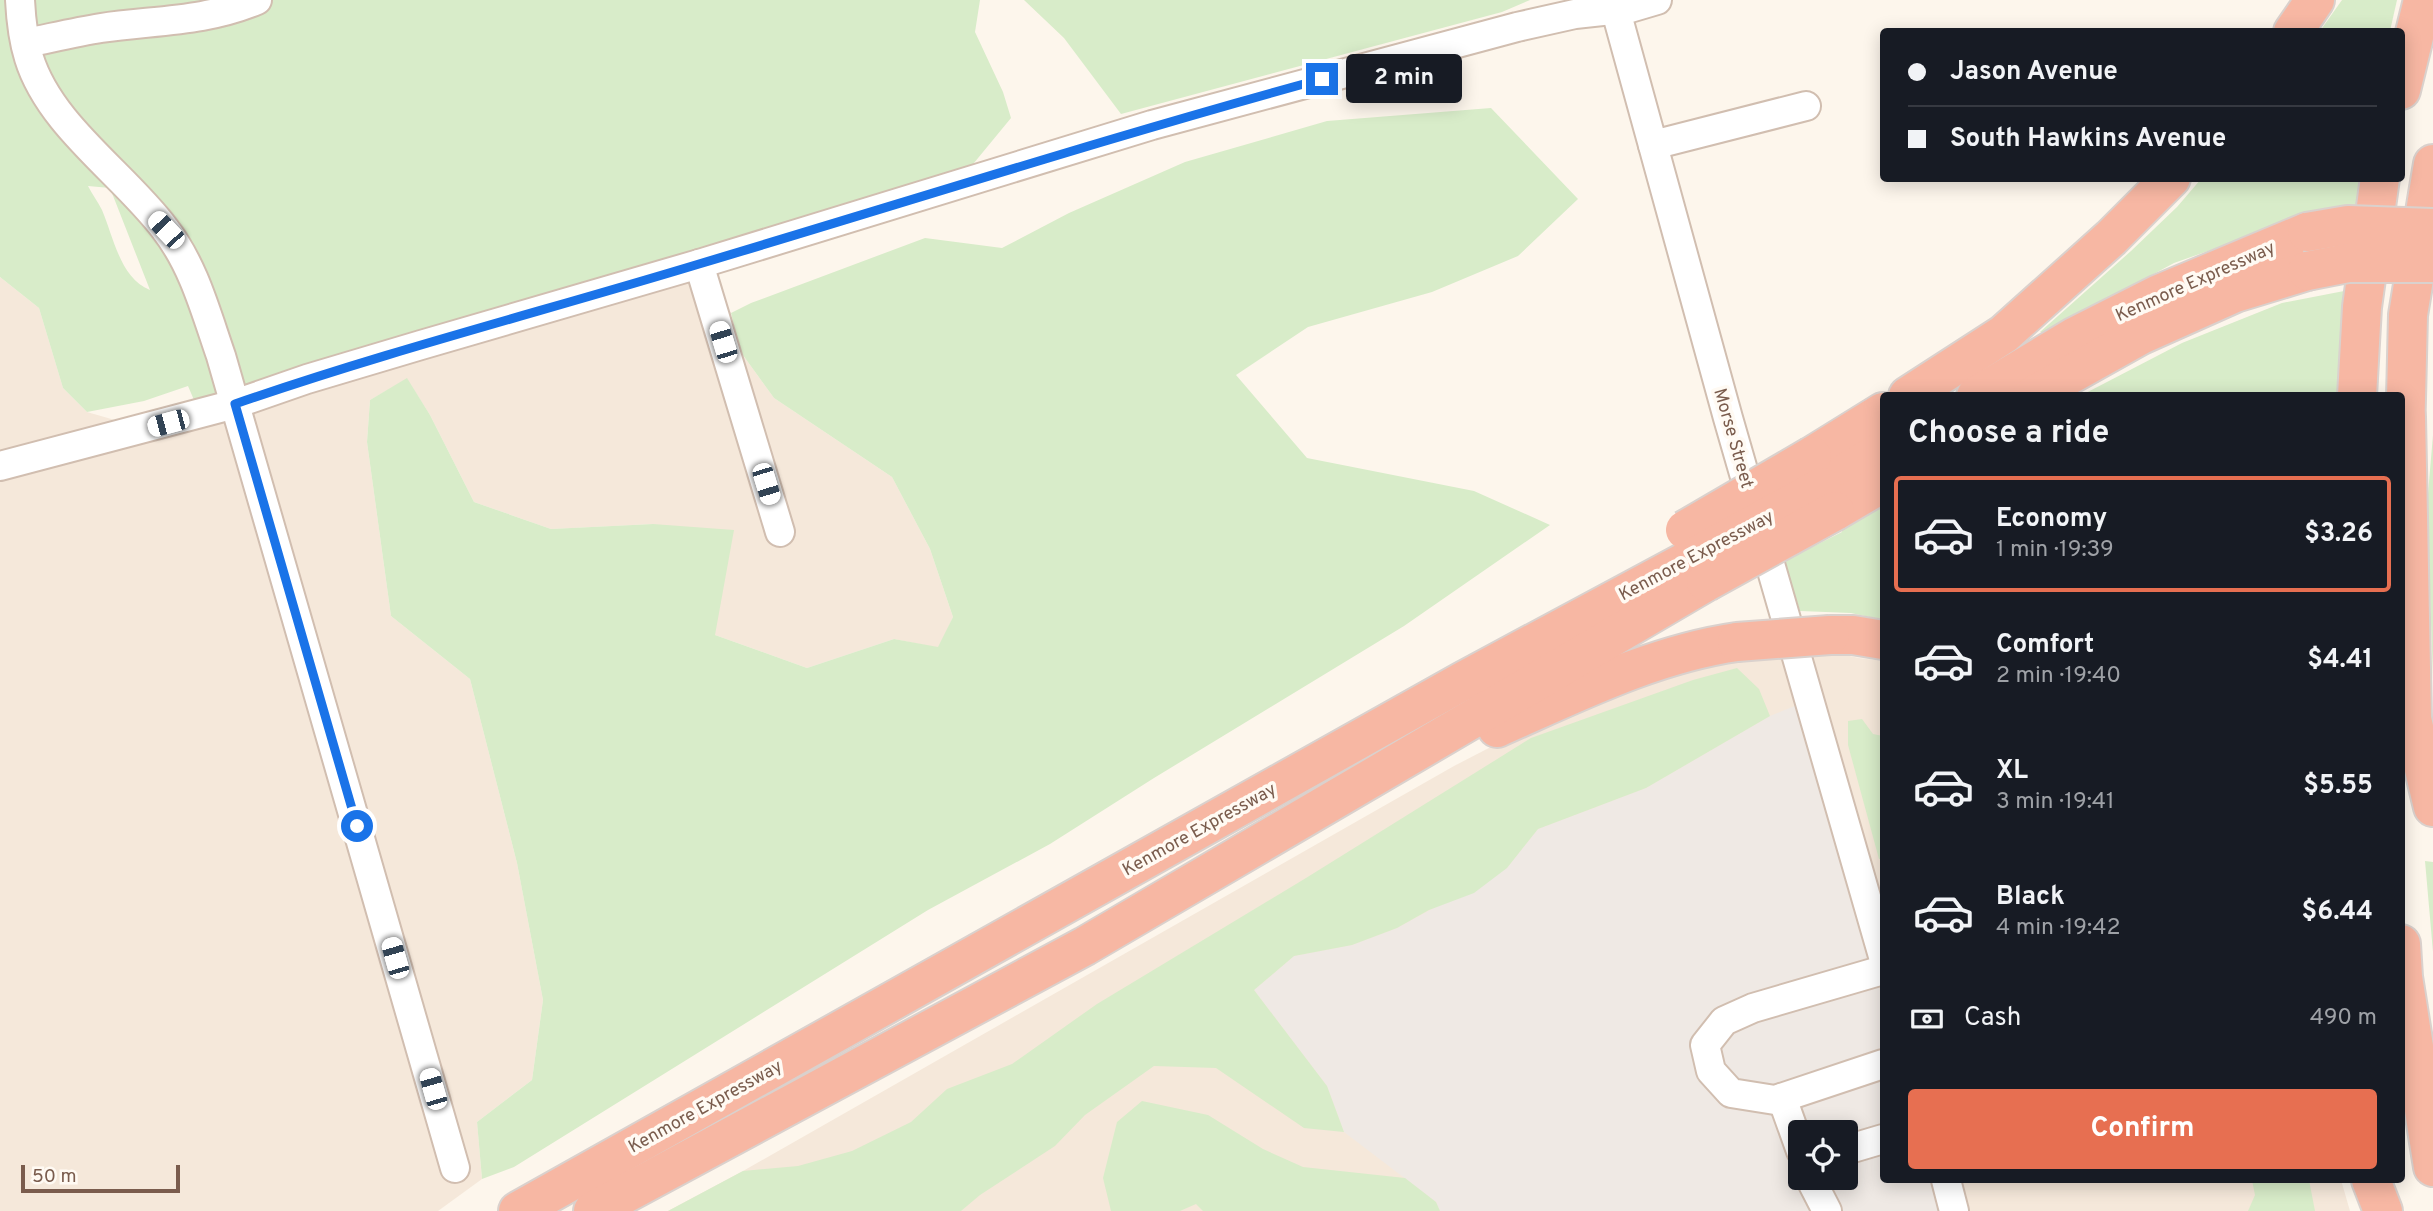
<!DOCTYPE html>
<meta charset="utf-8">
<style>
body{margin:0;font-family:Overpass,sans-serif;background:#242831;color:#f1f3f6;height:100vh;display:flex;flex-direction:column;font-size:26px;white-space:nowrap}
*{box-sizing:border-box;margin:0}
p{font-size:23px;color:#9ea1a6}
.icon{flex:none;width:38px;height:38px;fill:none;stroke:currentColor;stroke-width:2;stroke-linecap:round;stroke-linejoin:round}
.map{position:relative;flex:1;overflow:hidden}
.details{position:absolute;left:1880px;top:392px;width:525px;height:791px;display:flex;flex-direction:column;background:#171b24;border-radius:7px;box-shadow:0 4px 18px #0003}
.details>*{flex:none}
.guide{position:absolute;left:1880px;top:28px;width:525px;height:154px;border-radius:7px;box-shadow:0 4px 18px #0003;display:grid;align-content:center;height:154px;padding:0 28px;background:#171b24}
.tools{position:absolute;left:1788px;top:1120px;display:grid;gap:14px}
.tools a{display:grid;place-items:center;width:70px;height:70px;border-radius:7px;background:#171b24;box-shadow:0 4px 18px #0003;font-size:35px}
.scale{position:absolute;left:21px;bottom:18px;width:159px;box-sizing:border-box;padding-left:7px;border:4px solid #7a5c4d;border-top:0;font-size:19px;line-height:24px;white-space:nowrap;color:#7a5c4d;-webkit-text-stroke:5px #fffaf3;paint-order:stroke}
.end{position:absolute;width:32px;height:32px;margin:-16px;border:9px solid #1a73e8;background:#fff;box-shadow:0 0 0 4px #fff}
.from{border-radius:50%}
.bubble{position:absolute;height:49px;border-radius:7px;background:#171b24;box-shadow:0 4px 18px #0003;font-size:23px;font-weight:700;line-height:49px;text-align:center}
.car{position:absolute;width:21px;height:42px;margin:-21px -10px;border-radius:9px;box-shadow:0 0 5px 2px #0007;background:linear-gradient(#fff 24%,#345 0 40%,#fff 0 76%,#345 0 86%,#fff 0)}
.guide b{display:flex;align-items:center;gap:24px;height:66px;font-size:26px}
.guide b+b{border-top:2px solid #363941}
.guide i{width:18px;height:18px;background:#f1f3f6}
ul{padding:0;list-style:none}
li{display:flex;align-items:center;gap:21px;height:116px;margin:0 14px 10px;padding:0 14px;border:4px solid transparent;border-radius:7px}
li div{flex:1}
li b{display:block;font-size:26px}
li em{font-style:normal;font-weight:700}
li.on{border-color:#e76f51}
li>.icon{width:63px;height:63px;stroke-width:1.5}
h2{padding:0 28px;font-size:32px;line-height:84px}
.pay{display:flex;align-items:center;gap:18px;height:77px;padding:0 28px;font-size:26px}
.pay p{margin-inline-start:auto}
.primary-button{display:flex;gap:14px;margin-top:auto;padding:14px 28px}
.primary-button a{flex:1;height:80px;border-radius:7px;background:#e76f51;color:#fff;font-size:28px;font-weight:700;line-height:80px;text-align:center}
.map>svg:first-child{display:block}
.residential{fill:#f5e8da;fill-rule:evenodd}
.industrial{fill:#efe9e4;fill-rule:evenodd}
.green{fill:#d8ecc9;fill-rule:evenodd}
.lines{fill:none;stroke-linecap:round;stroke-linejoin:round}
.minor-casing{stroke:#d1beb0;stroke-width:32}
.highway-casing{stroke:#dad1cd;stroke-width:42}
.minor{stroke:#fff;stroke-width:28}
.highway{stroke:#f7b7a3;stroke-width:38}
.highway-bridge-casing{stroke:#dad1cd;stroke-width:42;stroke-linecap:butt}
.highway-bridge{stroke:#f7b7a3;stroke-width:38}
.route{stroke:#1a73e8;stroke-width:9}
.labels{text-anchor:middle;stroke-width:7;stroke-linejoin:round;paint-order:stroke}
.street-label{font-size:18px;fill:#7a5c4d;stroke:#fffaf3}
</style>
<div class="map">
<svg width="2433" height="1211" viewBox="0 0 2433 1211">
<rect width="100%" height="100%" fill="#fdf6ec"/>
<g class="residential">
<polygon points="699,264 731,313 723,342 740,351 774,398 892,477 930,549 953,617 939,648 894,639 807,668 715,635 653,524 551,529 474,502 430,415 407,379 370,400 367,442 391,616 470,679 517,863 543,1000 532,1080 477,1122 482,1179 438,1211 0,1211 0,277 39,308 63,388 87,412 146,429"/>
<path d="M1840,654L1859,658L1883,661V1180H2341L2350,1211H668L743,1171L1454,766L1547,718L1656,676L1773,656ZM1801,1132H1846V1178H1801Z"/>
</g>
<path class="industrial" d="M1802,703L1883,1002V1180H1931L1940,1211H1440L1436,1202L1344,1132L1327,1086L1254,990L1294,956L1352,945L1397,928L1507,868L1538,829L1646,788L1770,716ZM1801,1132H1846V1178H1801Z"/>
<g class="green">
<path d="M0,0H980L975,32L1003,92L1011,118L969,169L194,400L188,386L144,401L87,412L63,388L39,308L0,277ZM88,186L110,188L150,290C120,278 114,238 102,210C98,202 92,194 88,186Z"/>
<polygon points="1024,0 1530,0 1502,12 1121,114 1064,38"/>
<polygon points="2342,0 2397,0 2390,31 2320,31"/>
<polygon points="1491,108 1578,199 1518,256 1432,292 1308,327 1236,375 1307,458 1474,491 1550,525 1404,626 1154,778 1050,844 928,910 514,1167 482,1179 477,1122 532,1080 543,1000 517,863 470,679 391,616 367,442 370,400 407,378 430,415 474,502 551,529 653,524 734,530 715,635 807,668 894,639 938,647 953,617 930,549 892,477 774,398 740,351 731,313 751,303 925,238 1002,248 1069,213 1185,162 1327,121"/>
<polygon points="2201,179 2363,179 2358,209 2262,232 2174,263 2045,333 2040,332 2131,251 2177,207"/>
<polygon points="2344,291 2337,395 2080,396 2182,343 2282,303"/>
<polygon points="2433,435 2433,680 2427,505"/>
<polygon points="1883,502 1883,620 1851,613 1800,611 1784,561 1842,532 1840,526"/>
<polygon points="1737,668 1759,689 1770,716 1646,788 1538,829 1507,868 1474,893 1429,910 1397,928 1352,945 1294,956 1254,990 1327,1086 1344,1132 1304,1128 1216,1068 1154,1066 1085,1115 1055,1146 980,1195 961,1211 668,1211 743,1171 798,1166 852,1151 911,1122 947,1089 1012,1064 1097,1004 1306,878 1531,738 1693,680"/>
<polygon points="1862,719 1873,734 1883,736 1883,859 1879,859 1848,745 1848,721"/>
<polygon points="2425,861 2433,862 2433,952"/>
<polygon points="1142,1101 1208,1115 1263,1149 1303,1167 1405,1178 1436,1202 1440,1211 1203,1211 1196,1204 1180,1211 1111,1211 1103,1178 1117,1122"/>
<polygon points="2252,1180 2309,1180 2315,1211 2248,1211 2255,1195"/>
</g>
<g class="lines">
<defs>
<g id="minor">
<path d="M20,0C21,20 23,39 29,58C50,126 124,174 165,229C194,266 206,313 221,356L455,1168"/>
<polyline points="1613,0 1728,418 1883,956"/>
<path d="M26,43C51,38 76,32 101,28C155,20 205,22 257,0"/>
<polyline points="1653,145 1806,106"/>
<polyline points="699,264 780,532"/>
<polyline points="0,466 235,404 307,379 421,345 699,264 1152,125 1517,27 1575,14 1630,8 1657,0"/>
<polyline points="1883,970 1753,1008 1724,1021 1705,1045 1711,1071 1731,1093 1775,1100 1883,1064"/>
<polyline points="1782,1098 1801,1151"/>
<polyline points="1846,1150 1883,1139"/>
<polyline points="1810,1178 1827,1211"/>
<polyline points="1946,1180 1954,1211"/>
</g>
<g id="highway">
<polyline points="2293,32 2315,0"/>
<polyline points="2401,90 2423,0"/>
<polyline points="1908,396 2004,334 2111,238 2171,178"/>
<polyline points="1976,396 2074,337 2159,294 2307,232"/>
<polyline points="2032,396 2141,335 2235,293 2307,271"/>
<polyline points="2357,396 2362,307 2380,178"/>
<polyline points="2406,417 2412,719 2433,807"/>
<polyline points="2405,440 2408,315 2433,164"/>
<polyline points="1812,456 1883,412"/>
<polyline points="1822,487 1883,450"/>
<polyline points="1835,511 1883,483"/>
<polyline points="1830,635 1853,635 1883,640"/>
<path d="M1497,728C1574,694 1653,654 1737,642"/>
<polyline points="2401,944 2403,977 2433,1167"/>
<polyline points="2371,1180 2383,1211"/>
<polyline points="518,1211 1463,681 1694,557"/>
<polyline points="593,1211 1085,946 1706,582"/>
</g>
</defs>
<use href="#minor" class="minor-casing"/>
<use href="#highway" class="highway-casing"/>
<use href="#minor" class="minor"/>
<use href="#highway" class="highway"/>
<defs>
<g id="highway-bridge">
<polyline points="2307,232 2348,225 2433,228"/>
<polyline points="2307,271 2348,263 2433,263"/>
<polyline points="1685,530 1812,456"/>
<polyline points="1694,557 1822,487"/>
<polyline points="1706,582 1835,511"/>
<polyline points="1737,642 1830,635"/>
</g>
</defs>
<use href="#highway-bridge" class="highway-bridge-casing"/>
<use href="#highway-bridge" class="highway-bridge"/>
</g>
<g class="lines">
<path class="route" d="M357,826L235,404C388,351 544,311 699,264C907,202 1113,136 1322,79"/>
</g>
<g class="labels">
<g class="street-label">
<text transform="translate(2195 281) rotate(-24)" y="6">Kenmore Expressway</text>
<text transform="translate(1734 438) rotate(74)" y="6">Morse Street</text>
<text transform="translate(1696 555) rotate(-28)" y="6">Kenmore Expressway</text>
<text transform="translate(1199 829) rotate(-29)" y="6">Kenmore Expressway</text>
<text transform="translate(705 1106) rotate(-29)" y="6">Kenmore Expressway</text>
</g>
</g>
</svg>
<div class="tools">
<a><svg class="icon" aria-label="locate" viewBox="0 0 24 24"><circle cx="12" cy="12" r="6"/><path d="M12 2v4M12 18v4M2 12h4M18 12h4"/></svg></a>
</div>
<div class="scale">50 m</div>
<i class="end from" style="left:357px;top:826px"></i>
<i class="end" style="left:1322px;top:79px"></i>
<div class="bubble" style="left:1346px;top:54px;width:116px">2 min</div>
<i class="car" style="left:166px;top:230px;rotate:317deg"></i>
<i class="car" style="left:723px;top:342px;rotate:343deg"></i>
<i class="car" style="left:168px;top:423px;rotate:255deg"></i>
<i class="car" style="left:766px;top:484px;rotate:163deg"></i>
<i class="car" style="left:395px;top:958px;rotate:344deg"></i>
<i class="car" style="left:433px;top:1089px;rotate:344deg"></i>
<div class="guide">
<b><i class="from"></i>Jason Avenue</b>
<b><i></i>South Hawkins Avenue</b>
</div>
<section class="details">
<h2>Choose a ride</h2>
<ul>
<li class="on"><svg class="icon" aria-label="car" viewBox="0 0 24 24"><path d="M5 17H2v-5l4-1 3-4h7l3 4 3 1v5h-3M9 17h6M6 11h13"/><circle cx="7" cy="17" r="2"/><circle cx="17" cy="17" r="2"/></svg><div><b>Economy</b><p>1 min · 19:39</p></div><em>$3.26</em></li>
<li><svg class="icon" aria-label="car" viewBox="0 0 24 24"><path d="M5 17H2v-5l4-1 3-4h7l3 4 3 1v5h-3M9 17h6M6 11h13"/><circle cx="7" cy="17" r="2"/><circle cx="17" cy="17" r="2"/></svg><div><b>Comfort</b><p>2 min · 19:40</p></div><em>$4.41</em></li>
<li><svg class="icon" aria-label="car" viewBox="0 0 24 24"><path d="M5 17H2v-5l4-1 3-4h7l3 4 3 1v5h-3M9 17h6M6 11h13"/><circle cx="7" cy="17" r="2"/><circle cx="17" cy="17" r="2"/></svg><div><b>XL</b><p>3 min · 19:41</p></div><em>$5.55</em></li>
<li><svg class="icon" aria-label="car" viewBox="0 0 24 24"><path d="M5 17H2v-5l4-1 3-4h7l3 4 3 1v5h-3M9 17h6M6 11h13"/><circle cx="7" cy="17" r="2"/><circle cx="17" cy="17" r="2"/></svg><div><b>Black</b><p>4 min · 19:42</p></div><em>$6.44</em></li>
</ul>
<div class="pay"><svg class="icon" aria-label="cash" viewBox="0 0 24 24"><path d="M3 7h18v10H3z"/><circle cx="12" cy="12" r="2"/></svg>Cash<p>490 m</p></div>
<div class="primary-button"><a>Confirm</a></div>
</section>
</div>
